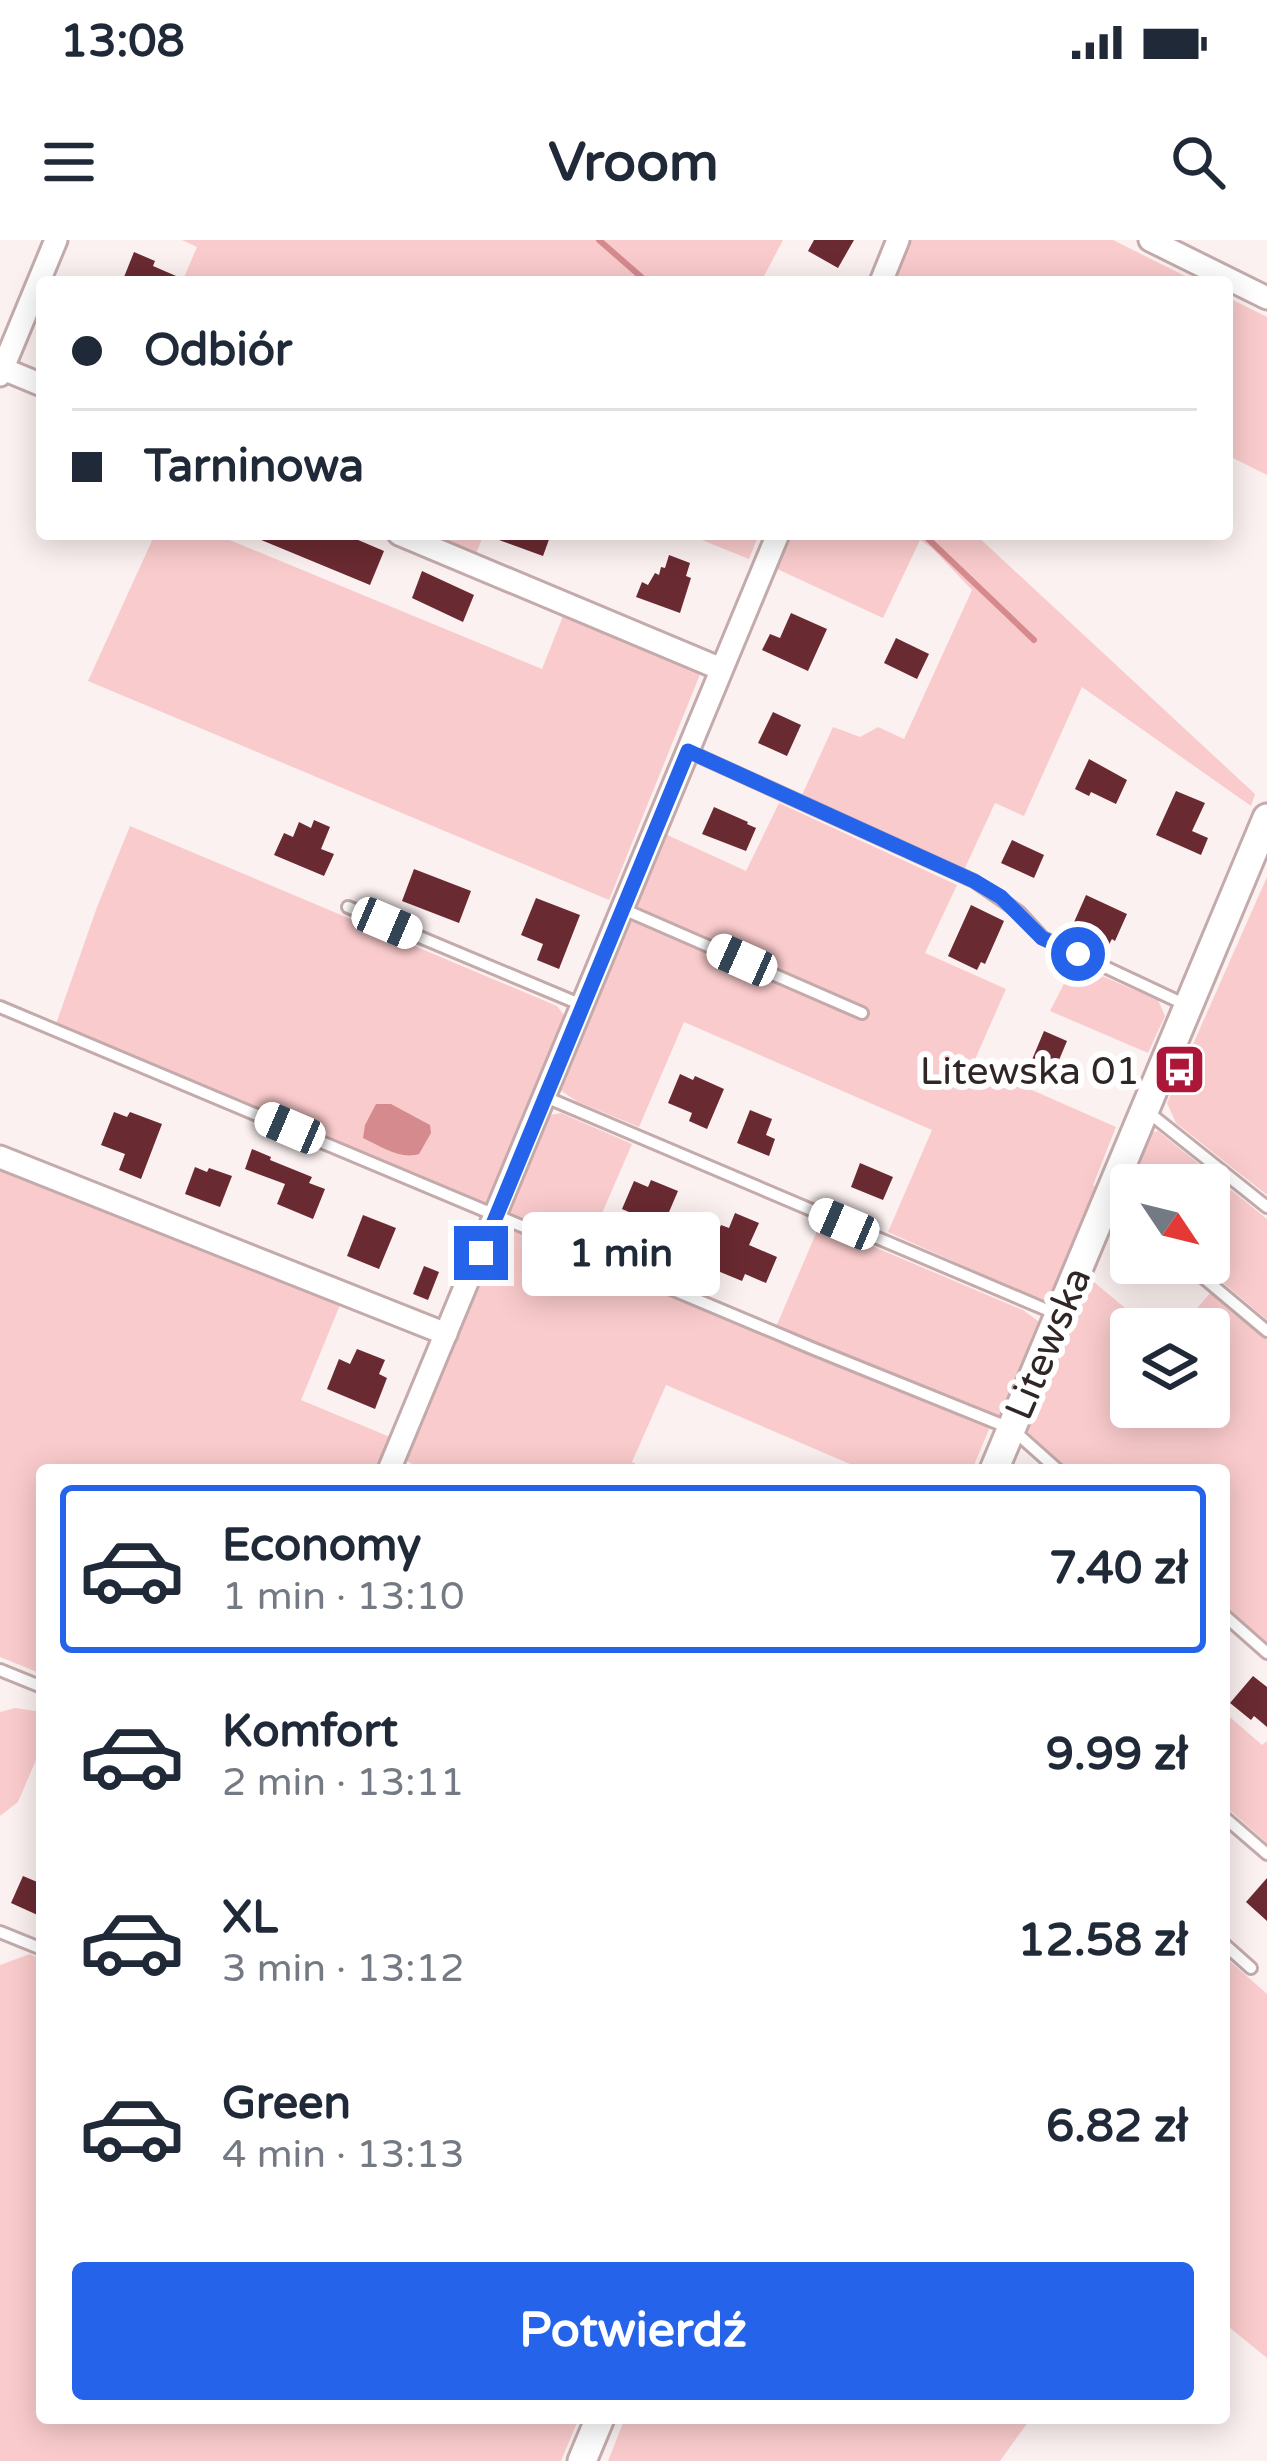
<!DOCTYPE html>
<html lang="pl">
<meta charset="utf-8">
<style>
body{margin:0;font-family:"Varela Round",sans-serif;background:#f6f6f7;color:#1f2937;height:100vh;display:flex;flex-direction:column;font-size:45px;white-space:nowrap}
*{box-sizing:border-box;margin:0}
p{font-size:39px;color:#747a83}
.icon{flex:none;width:66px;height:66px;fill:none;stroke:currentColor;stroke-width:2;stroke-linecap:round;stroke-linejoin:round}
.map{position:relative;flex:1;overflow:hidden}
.details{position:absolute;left:36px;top:1224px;width:1194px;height:960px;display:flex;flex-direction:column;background:#fff;border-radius:12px;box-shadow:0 6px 30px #0003}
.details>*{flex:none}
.banner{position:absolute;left:36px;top:36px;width:1197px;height:264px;border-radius:12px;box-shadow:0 6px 30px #0003;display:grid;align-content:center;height:264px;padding:0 36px;background:#fff}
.needle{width:78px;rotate:125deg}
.controls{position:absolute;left:1110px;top:924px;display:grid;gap:24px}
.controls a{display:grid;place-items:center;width:120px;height:120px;border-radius:12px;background:#fff;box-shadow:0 6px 30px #0003;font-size:60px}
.end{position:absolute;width:54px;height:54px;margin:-27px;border:15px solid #2563eb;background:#fff;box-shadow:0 0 0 6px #fff}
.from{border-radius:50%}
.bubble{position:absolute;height:84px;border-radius:12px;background:#fff;box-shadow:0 6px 30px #0003;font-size:39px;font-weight:800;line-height:84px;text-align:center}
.car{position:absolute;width:36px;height:72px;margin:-36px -18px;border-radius:15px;box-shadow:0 0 9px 3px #0007;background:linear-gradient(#fff 24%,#345 0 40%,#fff 0 76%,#345 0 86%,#fff 0)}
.banner b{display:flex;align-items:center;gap:42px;height:114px;font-size:45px}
.banner b+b{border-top:3px solid #e0e1e3}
.banner i{width:30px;height:30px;background:#1f2937}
ul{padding:21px 0 0;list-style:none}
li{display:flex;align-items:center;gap:36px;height:168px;margin:0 24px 18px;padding:0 12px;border:6px solid transparent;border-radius:12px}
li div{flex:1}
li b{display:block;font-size:45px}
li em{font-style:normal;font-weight:800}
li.on{border-color:#2563eb}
li>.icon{width:108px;height:108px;stroke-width:1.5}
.action{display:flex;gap:24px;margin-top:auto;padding:24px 36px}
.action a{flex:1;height:138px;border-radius:12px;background:#2563eb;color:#fff;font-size:48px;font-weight:800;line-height:138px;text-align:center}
.status{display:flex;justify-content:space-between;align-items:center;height:84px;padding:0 60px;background:#fff;direction:ltr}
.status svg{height:33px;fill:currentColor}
header{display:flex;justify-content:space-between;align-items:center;height:156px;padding:0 36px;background:#fff;font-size:54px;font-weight:800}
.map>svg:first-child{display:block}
.green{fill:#facbcc}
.water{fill:#d58a8e}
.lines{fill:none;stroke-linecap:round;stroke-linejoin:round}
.stream{stroke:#d58a8e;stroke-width:6}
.building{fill:#6a2a31}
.service-casing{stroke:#c4aaab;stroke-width:16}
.minor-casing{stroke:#c4aaab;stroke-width:27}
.tertiary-casing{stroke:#c4aaab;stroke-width:33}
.service{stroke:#fff;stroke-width:10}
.minor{stroke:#fff;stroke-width:21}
.tertiary{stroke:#fff;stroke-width:27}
.route{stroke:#2563eb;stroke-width:15}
.labels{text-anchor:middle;stroke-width:12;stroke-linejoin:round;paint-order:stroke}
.poi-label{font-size:39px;fill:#302626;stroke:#fff;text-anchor:end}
.street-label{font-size:39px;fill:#302626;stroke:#fff}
</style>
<div class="status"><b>13:08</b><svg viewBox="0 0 49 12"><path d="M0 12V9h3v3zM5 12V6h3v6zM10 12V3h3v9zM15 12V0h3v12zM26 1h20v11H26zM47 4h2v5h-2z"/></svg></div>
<header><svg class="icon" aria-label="menu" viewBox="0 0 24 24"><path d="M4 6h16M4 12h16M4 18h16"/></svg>Vroom<svg class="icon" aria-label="search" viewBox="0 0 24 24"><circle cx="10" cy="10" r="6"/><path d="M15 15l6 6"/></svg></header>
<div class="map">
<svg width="1267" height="2221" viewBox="0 0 1267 2221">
<rect width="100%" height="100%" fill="#fcf1f1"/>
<g class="green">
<polygon points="182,0 783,0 761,42 182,42 197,7"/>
<polygon points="907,0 1113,0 1197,42 890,42"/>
<polygon points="1227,57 1267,77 1267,235 1227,215"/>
<polygon points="155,294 215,294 542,429 565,371 375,294 484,294 475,316 701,432 609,660 88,441"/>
<polygon points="687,294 759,294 749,319"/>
<polygon points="791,294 975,294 1255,554 1251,566 1082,447 1024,576 995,563 964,630 802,555 833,487 860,497 878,487 904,499 972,350 932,308 920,300 883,378 775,328"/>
<polygon points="779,563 957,645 925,713 1006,749 973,824 1116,887 1093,945 1099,949 1053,1059 1045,1061 1015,1049 888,992 932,890 684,782 639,887 578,862 560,850 663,593 746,631"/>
<polygon points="130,586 557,766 567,779 494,961 487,965 56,784 97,667"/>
<polygon points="1267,637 1267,955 1176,883 1167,863"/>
<polygon points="1074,724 1158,760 1165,776 1148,813 1050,771"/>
<polygon points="561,873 632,904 587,1008 504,972 542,881 550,875"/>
<polygon points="1158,891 1267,979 1267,1080 1200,1023 1209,1023 1209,945 1131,945 1131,965 1123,958 1147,894"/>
<polygon points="0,924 340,1065 301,1160 390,1197 396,1195 381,1230 42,1230 42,1434 0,1417"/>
<polygon points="499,982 990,1187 972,1230 864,1230 666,1145 632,1222 648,1230 423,1230 403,1219"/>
<polygon points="820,984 1023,1070 1038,1081 1041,1088 1007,1172 994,1177 776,1087"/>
<polygon points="1088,1037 1150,1089 1131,1089 1131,1167 1209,1167 1209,1089 1179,1089 1211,1052 1267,1100 1267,1405 1224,1367 1224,1230 1068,1230 1031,1198 1026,1187"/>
<polygon points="15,1468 42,1472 42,1506 18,1562 0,1576 0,1472"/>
<polygon points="1224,1472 1262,1505 1267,1501 1267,1603 1224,1565"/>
<polygon points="30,1714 42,1720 42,2178 579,2178 561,2221 0,2221 0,1725"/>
<polygon points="1224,1716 1267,1754 1267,2118 1224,2083"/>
<polygon points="625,2178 1031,2178 1000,2221 608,2221"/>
</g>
<path class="water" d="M376,864H391L430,885L431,893L419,914C401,920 380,906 363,898L365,885Z"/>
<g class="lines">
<g class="stream">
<polyline points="599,0 647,42"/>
<polyline points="923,294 1034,400"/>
</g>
</g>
<g class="building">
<polygon points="814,0 854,0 838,28 808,11"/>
<polygon points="134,12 155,21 153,26 190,42 122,42"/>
<polygon points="247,294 344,294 384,311 370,345"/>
<polygon points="488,294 551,294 543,316 488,296"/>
<polygon points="669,315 690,323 686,336 691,338 680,373 636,357 642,342 648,345 655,333 659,335 661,327 665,328"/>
<polygon points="422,331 474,355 463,382 412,358"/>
<polygon points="791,373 827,389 808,431 762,410 770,394 780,398"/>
<polygon points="896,398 929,414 917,439 884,423"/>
<polygon points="773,472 801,485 787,516 758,503"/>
<polygon points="1089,519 1127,540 1116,564 1091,552 1089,556 1075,549"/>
<polygon points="1176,551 1205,563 1192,591 1208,598 1201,615 1156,595"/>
<polygon points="714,567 748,582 747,584 756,588 746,611 702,594"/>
<polygon points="314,580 330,587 321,609 334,614 324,636 274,615 284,593 293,597 299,582 311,588"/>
<polygon points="1012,600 1044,615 1034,638 1001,623"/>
<polygon points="414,629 471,651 459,683 402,661"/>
<polygon points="1086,655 1127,674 1115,701 1112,699 1108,706 1071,689"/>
<polygon points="536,658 580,675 559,729 537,720 543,704 521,695"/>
<polygon points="971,665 1004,681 985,724 981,722 977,730 948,716"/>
<polygon points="1044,791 1067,801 1054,832 1031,822"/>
<polygon points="680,834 693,840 695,836 724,849 707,889 689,881 692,873 668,863"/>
<polygon points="750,870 772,879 766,895 775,899 769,916 737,903"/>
<polygon points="114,872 127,877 130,872 162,884 141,939 119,930 125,914 101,905"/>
<polygon points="252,909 271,917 270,920 312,937 309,943 325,949 313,979 277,964 285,944 245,929"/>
<polygon points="860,923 893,937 883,960 851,947"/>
<polygon points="195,927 207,932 209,928 232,936 220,967 185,954"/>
<polygon points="651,940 678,951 660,993 636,982 638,976 622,969 634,941 648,947"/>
<polygon points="735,973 759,983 749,1005 777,1017 766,1043 745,1034 742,1041 713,1029 719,1013 710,1009 721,985 729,988"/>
<polygon points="363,975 396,988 379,1029 347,1016"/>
<polygon points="424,1026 439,1032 428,1060 413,1054"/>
<polygon points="357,1109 385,1120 379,1134 387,1138 375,1169 327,1149 339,1119 350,1124"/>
<polygon points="1253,1436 1267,1447 1267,1487 1254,1476 1251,1480 1230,1463"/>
<polygon points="23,1636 42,1644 42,1677 11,1663"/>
<polygon points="1267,1638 1267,1681 1246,1662"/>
</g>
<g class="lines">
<defs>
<g id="service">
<polyline points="688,511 974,641 1019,672 1043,698 1184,764"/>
<polyline points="348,667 582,765"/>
<polyline points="623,669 862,773"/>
<polyline points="0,767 814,1109 1012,1189 1058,1230"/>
<polyline points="543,856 1059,1075"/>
<polyline points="1148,872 1267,967"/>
<polyline points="1111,959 1131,976"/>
<polyline points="1186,1023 1267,1091"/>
<polyline points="1224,1375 1267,1413"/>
<polyline points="0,1430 42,1447"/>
<polyline points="1224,1577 1267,1614"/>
<polyline points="0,1692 42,1709"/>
<polyline points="1224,1704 1251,1728"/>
</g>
<g id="minor">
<polyline points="1150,0 1267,58"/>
<polyline points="881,42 898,0"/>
<polyline points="3,129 42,145"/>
<polyline points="0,135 56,0"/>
<polyline points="399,294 721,429"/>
<polyline points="0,917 446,1094"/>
<polyline points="389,1230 778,294"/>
</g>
<g id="tertiary">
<polyline points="994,1230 1267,578"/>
<polyline points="582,2221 600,2178"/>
</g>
</defs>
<use href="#service" class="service-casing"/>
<use href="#minor" class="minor-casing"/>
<use href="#tertiary" class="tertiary-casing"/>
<use href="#service" class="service"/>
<use href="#minor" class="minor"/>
<use href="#tertiary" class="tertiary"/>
</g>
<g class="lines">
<polyline class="route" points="481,1013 688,511 974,641 1001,657 1042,698 1078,714"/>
</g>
<defs>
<symbol id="bus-square" viewBox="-11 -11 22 22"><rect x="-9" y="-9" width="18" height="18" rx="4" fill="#ac1639" stroke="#fff"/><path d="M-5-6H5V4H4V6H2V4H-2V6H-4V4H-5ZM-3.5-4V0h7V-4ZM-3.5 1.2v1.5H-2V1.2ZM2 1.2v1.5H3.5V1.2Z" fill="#fff"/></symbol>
</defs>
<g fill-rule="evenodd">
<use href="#bus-square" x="1150" y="800" width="59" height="59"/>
</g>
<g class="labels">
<g class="poi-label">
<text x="1140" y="844">Litewska 01</text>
</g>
<g class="street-label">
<text transform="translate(1047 1103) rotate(-67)" y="14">Litewska</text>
</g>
</g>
</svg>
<div class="controls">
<a><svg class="needle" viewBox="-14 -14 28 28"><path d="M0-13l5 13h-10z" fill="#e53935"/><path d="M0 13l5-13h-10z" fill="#747a83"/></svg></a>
<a><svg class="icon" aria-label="layers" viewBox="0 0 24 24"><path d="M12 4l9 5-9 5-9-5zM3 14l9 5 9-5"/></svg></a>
</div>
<i class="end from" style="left:1078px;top:714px"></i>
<i class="end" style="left:481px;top:1013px"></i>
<div class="bubble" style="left:522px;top:972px;width:198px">1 min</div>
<i class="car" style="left:387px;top:683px;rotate:113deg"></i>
<i class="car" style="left:742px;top:720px;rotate:294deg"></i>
<i class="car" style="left:290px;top:888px;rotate:293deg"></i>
<i class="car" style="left:844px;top:984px;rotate:293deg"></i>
<div class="banner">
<b><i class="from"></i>Odbiór</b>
<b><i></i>Tarninowa</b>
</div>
<section class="details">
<ul>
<li class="on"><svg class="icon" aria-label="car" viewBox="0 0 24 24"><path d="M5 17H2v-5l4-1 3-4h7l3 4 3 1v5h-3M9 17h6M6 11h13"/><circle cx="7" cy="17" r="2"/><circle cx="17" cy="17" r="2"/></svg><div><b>Economy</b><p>1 min · 13:10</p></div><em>7.40 zł</em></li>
<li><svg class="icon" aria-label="car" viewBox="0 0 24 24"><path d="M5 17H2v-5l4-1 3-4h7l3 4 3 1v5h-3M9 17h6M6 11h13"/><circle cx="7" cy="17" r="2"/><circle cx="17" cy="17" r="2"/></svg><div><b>Komfort</b><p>2 min · 13:11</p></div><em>9.99 zł</em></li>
<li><svg class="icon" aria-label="car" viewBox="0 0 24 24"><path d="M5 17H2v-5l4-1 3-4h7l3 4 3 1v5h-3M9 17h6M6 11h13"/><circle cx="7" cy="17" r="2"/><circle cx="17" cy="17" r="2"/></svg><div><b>XL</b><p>3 min · 13:12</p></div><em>12.58 zł</em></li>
<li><svg class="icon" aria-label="car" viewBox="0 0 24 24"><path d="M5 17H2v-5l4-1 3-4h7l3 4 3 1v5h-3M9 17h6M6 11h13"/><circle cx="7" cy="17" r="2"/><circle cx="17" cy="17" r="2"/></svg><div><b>Green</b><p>4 min · 13:13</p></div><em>6.82 zł</em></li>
</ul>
<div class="action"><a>Potwierdź</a></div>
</section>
</div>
